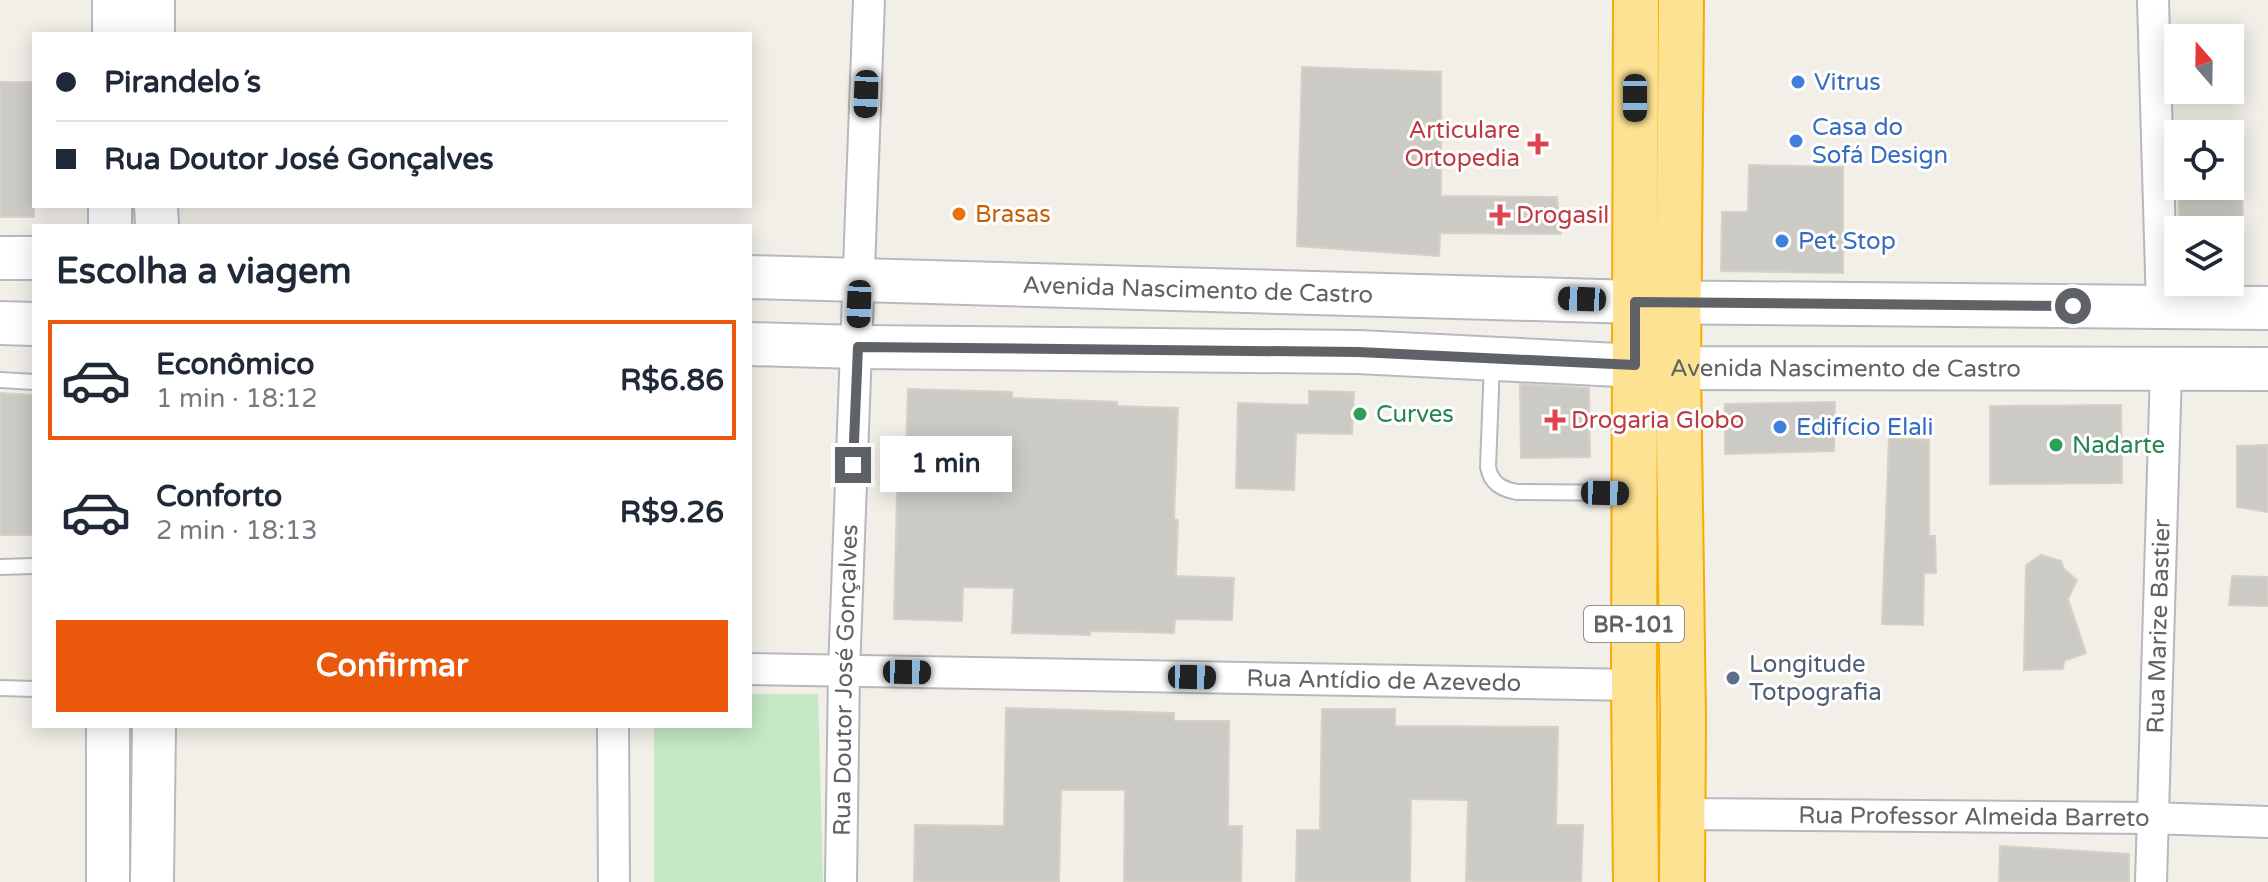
<!DOCTYPE html>
<html lang="pt">
<meta charset="utf-8">
<style>
body{margin:0;font-family:"Varela Round",sans-serif;background:#f6f6f7;color:#1f2937;height:100vh;display:flex;flex-direction:column;font-size:30px;white-space:nowrap}
*{box-sizing:border-box;margin:0}
p{font-size:26px;color:#747a83}
.icon{flex:none;width:44px;height:44px;fill:none;stroke:currentColor;stroke-width:2;stroke-linecap:round;stroke-linejoin:round}
.map{position:relative;flex:1;overflow:hidden}
.sheet{position:absolute;left:32px;top:224px;width:720px;height:504px;display:flex;flex-direction:column;background:#fff;border-radius:0px;box-shadow:0 4px 20px #0003}
.sheet>*{flex:none}
.top-card{position:absolute;left:32px;top:32px;width:720px;height:176px;border-radius:0px;box-shadow:0 4px 20px #0003;display:grid;align-content:center;height:176px;padding:0 24px;background:#fff}
.needle{width:52px;rotate:340deg}
.tools{position:absolute;left:2164px;top:24px;display:grid;gap:16px}
.tools a{display:grid;place-items:center;width:80px;height:80px;border-radius:0px;background:#fff;box-shadow:0 4px 20px #0003;font-size:40px}
.end{position:absolute;width:36px;height:36px;margin:-18px;border:10px solid #5f6368;background:#fff;box-shadow:0 0 0 4px #fff}
.from{border-radius:50%}
.bubble{position:absolute;height:56px;border-radius:0px;background:#fff;box-shadow:0 4px 20px #0003;font-size:26px;font-weight:800;line-height:56px;text-align:center}
.car{position:absolute;width:24px;height:48px;margin:-24px -12px;border-radius:10px;box-shadow:0 0 6px 2px #0007;background:linear-gradient(#222 24%,#8ab4d8 0 40%,#222 0 76%,#8ab4d8 0 86%,#222 0)}
.top-card b{display:flex;align-items:center;gap:28px;height:76px;font-size:30px}
.top-card b+b{border-top:2px solid #e0e1e3}
.top-card i{width:20px;height:20px;background:#1f2937}
ul{padding:0;list-style:none}
li{display:flex;align-items:center;gap:24px;height:120px;margin:0 16px 12px;padding:0 8px;border:4px solid transparent;border-radius:0px}
li div{flex:1}
li b{display:block;font-size:30px}
li em{font-style:normal;font-weight:800}
li.on{border-color:#ea580c}
li>.icon{width:72px;height:72px;stroke-width:1.5}
h2{padding:0 24px;font-size:36px;line-height:96px}
.action{display:flex;gap:16px;margin-top:auto;padding:16px 24px}
.action a{flex:1;height:92px;border-radius:0px;background:#ea580c;color:#fff;font-size:32px;font-weight:800;line-height:92px;text-align:center}
.map>svg:first-child{display:block}
.green{fill:#c5e8c5}
.building{fill:#cccac5;stroke:#d6d1c6;stroke-width:2}
.lines{fill:none;stroke-linecap:round;stroke-linejoin:round}
.lane-casing{stroke:#b5b8bc;stroke-width:18}
.street-casing{stroke:#b5b8bc;stroke-width:34}
.secondary-casing{stroke:#b6babf;stroke-width:46}
.highway-casing{stroke:#f9ab00;stroke-width:48}
.lane{stroke:#fff;stroke-width:14}
.street{stroke:#fff;stroke-width:30}
.secondary{stroke:#fff;stroke-width:42}
.highway{stroke:#fde293;stroke-width:44}
.route{stroke:#5f6368;stroke-width:10}
.shop-dot{fill:#3f7fe0;stroke:#fff;stroke-width:3}
.health-dot{fill:#e0444e;stroke:#fff;stroke-width:3}
.food-dot{fill:#e8710a;stroke:#fff;stroke-width:3}
.leisure-dot{fill:#2e9e5b;stroke:#fff;stroke-width:3}
.service-dot{fill:#5c6f8a;stroke:#fff;stroke-width:3}
.labels{text-anchor:middle;stroke-width:6;stroke-linejoin:round;paint-order:stroke}
.shield{fill:#fff;stroke:#8f9295;stroke-width:2}
.shield-label{font-size:22px;font-weight:bold;fill:#5f6368}
.shop-label{font-size:24px;fill:#366cbe;stroke:#fff;text-anchor:start}
.health-label{font-size:24px;fill:#be3a42;stroke:#fff;text-anchor:start}
.food-label{font-size:24px;fill:#c56008;stroke:#fff;text-anchor:start}
.street-label{font-size:24px;fill:#5f6368;stroke:#fff}
.leisure-label{font-size:24px;fill:#27864d;stroke:#fff;text-anchor:start}
.service-label{font-size:24px;fill:#4e5e75;stroke:#fff;text-anchor:start}
</style>
<div class="map">
<svg width="2268" height="882" viewBox="0 0 2268 882">
<rect width="100%" height="100%" fill="#f1efe8"/>
<polygon class="green" points="750,694 818,694 823,882 654,882 654,726 750,726"/>
<g class="building">
<polygon points="1302,67 1441,72 1441,196 1557,197 1561,234 1440,233 1439,256 1297,246"/>
<rect x="0" y="82" width="34" height="135"/>
<polygon points="1749,165 1843,167 1843,273 1721,271 1722,212 1748,212"/>
<polygon points="2179,186 2242,186 2243,230 2179,230"/>
<polygon points="1520,384 1589,388 1590,457 1521,458"/>
<polygon points="908,389 1012,392 1012,398 1117,402 1117,406 1178,408 1174,519 1178,520 1176,576 1234,578 1232,620 1175,619 1174,633 1090,631 1090,635 1012,633 1014,588 963,587 962,621 894,619 898,451 906,451"/>
<polygon points="1309,391 1354,392 1352,434 1296,433 1294,490 1236,488 1238,403 1309,405"/>
<polygon points="0,393 34,395 34,535 0,535"/>
<polygon points="1835,402 1834,451 1725,454 1725,404"/>
<polygon points="2121,405 2122,483 1990,484 1990,406"/>
<polygon points="1889,438 1929,440 1929,536 1935,536 1936,573 1924,573 1923,625 1882,624"/>
<polygon points="2268,445 2268,512 2237,507 2237,446"/>
<polygon points="2041,555 2061,561 2064,569 2077,580 2068,599 2086,653 2064,661 2063,669 2024,670 2026,565"/>
<polygon points="2232,576 2268,577 2268,606 2229,605"/>
<polygon points="1006,708 1174,713 1174,721 1229,721 1228,826 1242,826 1241,882 1124,882 1125,790 1061,790 1059,882 914,882 915,825 1004,826"/>
<polygon points="1322,709 1395,709 1395,726 1558,727 1556,825 1583,825 1581,882 1466,882 1468,800 1411,799 1410,882 1296,882 1297,830 1320,830"/>
<polygon points="2000,846 2129,854 2129,882 1999,882"/>
</g>
<g class="lines">
<defs>
<g id="lane">
<path d="M1492,363L1488,467C1491,483 1501,489 1517,492L1630,493"/>
<polyline points="0,380 34,382"/>
<polyline points="0,567 34,566"/>
<polyline points="0,688 34,689"/>
</g>
<g id="street">
<polyline points="2153,0 2162,307"/>
<path id="s1" d="M750,669L1634,685"/>
<polyline points="613,726 614,882"/>
<path id="s2" d="M1682,814L2151,818L2268,822"/>
<path id="s3" d="M841,882L844,671L869,0"/>
<path id="s4" d="M2151,882L2166,369"/>
</g>
<g id="secondary">
<polyline points="114,0 114,34"/>
<polyline points="153,0 153,34"/>
<polyline points="110,206 110,226"/>
<polyline points="156,206 157,226"/>
<polyline points="0,258 34,258"/>
<path id="s5" d="M750,277L1635,302L2268,308"/>
<polyline points="0,323 34,324"/>
<path id="s6" d="M750,344L858,347L1358,352L1678,368L2268,369"/>
<polyline points="108,882 108,726"/>
<polyline points="152,882 154,726"/>
</g>
<g id="highway">
<polyline points="1636,0 1634,685 1636,882"/>
<polyline points="1681,0 1678,368 1683,719 1682,882"/>
</g>
</defs>
<use href="#lane" class="lane-casing"/>
<use href="#street" class="street-casing"/>
<use href="#secondary" class="secondary-casing"/>
<use href="#highway" class="highway-casing"/>
<use href="#lane" class="lane"/>
<use href="#street" class="street"/>
<use href="#secondary" class="secondary"/>
<use href="#highway" class="highway"/>
</g>
<g class="lines">
<polyline class="route" points="853,465 858,347 1358,352 1635,365 1635,302 2073,306"/>
</g>
<g class="shop-dot">
<circle cx="1798" cy="82" r="8"/>
<circle cx="1796" cy="141" r="8"/>
<circle cx="1782" cy="241" r="8"/>
<circle cx="1780" cy="427" r="8"/>
</g>
<g class="health-dot">
<path d="M1534 132h8v8h8v8h-8v8h-8v-8h-8v-8h8z"/>
<path d="M1496 203h8v8h8v8h-8v8h-8v-8h-8v-8h8z"/>
<path d="M1551 408h8v8h8v8h-8v8h-8v-8h-8v-8h8z"/>
</g>
<circle class="food-dot" cx="959" cy="214" r="8"/>
<g class="leisure-dot">
<circle cx="1360" cy="414" r="8"/>
<circle cx="2056" cy="445" r="8"/>
</g>
<circle class="service-dot" cx="1733" cy="678" r="8"/>
<g class="labels">
<rect class="shield" x="1584" y="606" width="100" height="36" rx="6"/>
<g class="shield-label">
<text x="1634" y="632">BR-101</text>
</g>
<g class="shop-label">
<text x="1814" y="90">Vitrus</text>
<text x="1812" y="135">Casa do<tspan x="1812" dy="28">Sofá Design</tspan></text>
<text x="1798" y="249">Pet Stop</text>
<text x="1796" y="435">Edifício Elali</text>
</g>
<g class="health-label">
<text x="1520" y="138" text-anchor="end">Articulare<tspan x="1520" dy="28">Ortopedia</tspan></text>
<text x="1516" y="223">Drogasil</text>
<text x="1571" y="428">Drogaria Globo</text>
</g>
<g class="food-label">
<text x="975" y="222">Brasas</text>
</g>
<g class="street-label">
<text dy="8" stroke="none"><textPath href="#s5" startOffset="448">Avenida Nascimento de Castro</textPath></text>
<text dy="8" stroke="none"><textPath href="#s6" startOffset="1096">Avenida Nascimento de Castro</textPath></text>
<text dy="8" stroke="none"><textPath href="#s4" startOffset="256">Rua Marize Bastier</textPath></text>
<text dy="8" stroke="none"><textPath href="#s1" startOffset="634">Rua Antídio de Azevedo</textPath></text>
<text dy="8" stroke="none"><textPath href="#s3" startOffset="202">Rua Doutor José Gonçalves</textPath></text>
<text dy="8" stroke="none"><textPath href="#s2" startOffset="292">Rua Professor Almeida Barreto</textPath></text>
</g>
<g class="leisure-label">
<text x="1376" y="422">Curves</text>
<text x="2072" y="453">Nadarte</text>
</g>
<g class="service-label">
<text x="1749" y="672">Longitude<tspan x="1749" dy="28">Totpografia</tspan></text>
</g>
</g>
</svg>
<div class="tools">
<a><svg class="needle" viewBox="-14 -14 28 28"><path d="M0-13l5 13h-10z" fill="#e53935"/><path d="M0 13l5-13h-10z" fill="#747a83"/></svg></a>
<a><svg class="icon" aria-label="locate" viewBox="0 0 24 24"><circle cx="12" cy="12" r="6"/><path d="M12 2v4M12 18v4M2 12h4M18 12h4"/></svg></a>
<a><svg class="icon" aria-label="layers" viewBox="0 0 24 24"><path d="M12 4l9 5-9 5-9-5zM3 14l9 5 9-5"/></svg></a>
</div>
<i class="end from" style="left:2073px;top:306px"></i>
<i class="end" style="left:853px;top:465px"></i>
<div class="bubble" style="left:880px;top:436px;width:132px">1 min</div>
<i class="car" style="left:866px;top:94px;rotate:182deg"></i>
<i class="car" style="left:1635px;top:98px;rotate:180deg"></i>
<i class="car" style="left:1582px;top:299px;rotate:272deg"></i>
<i class="car" style="left:859px;top:304px;rotate:182deg"></i>
<i class="car" style="left:1605px;top:493px;rotate:91deg"></i>
<i class="car" style="left:907px;top:672px;rotate:91deg"></i>
<i class="car" style="left:1192px;top:677px;rotate:91deg"></i>
<div class="top-card">
<b><i class="from"></i>Pirandelo´s</b>
<b><i></i>Rua Doutor José Gonçalves</b>
</div>
<section class="sheet">
<h2>Escolha a viagem</h2>
<ul>
<li class="on"><svg class="icon" aria-label="car" viewBox="0 0 24 24"><path d="M5 17H2v-5l4-1 3-4h7l3 4 3 1v5h-3M9 17h6M6 11h13"/><circle cx="7" cy="17" r="2"/><circle cx="17" cy="17" r="2"/></svg><div><b>Econômico</b><p>1 min · 18:12</p></div><em>R$6.86</em></li>
<li><svg class="icon" aria-label="car" viewBox="0 0 24 24"><path d="M5 17H2v-5l4-1 3-4h7l3 4 3 1v5h-3M9 17h6M6 11h13"/><circle cx="7" cy="17" r="2"/><circle cx="17" cy="17" r="2"/></svg><div><b>Conforto</b><p>2 min · 18:13</p></div><em>R$9.26</em></li>
</ul>
<div class="action"><a>Confirmar</a></div>
</section>
</div>
